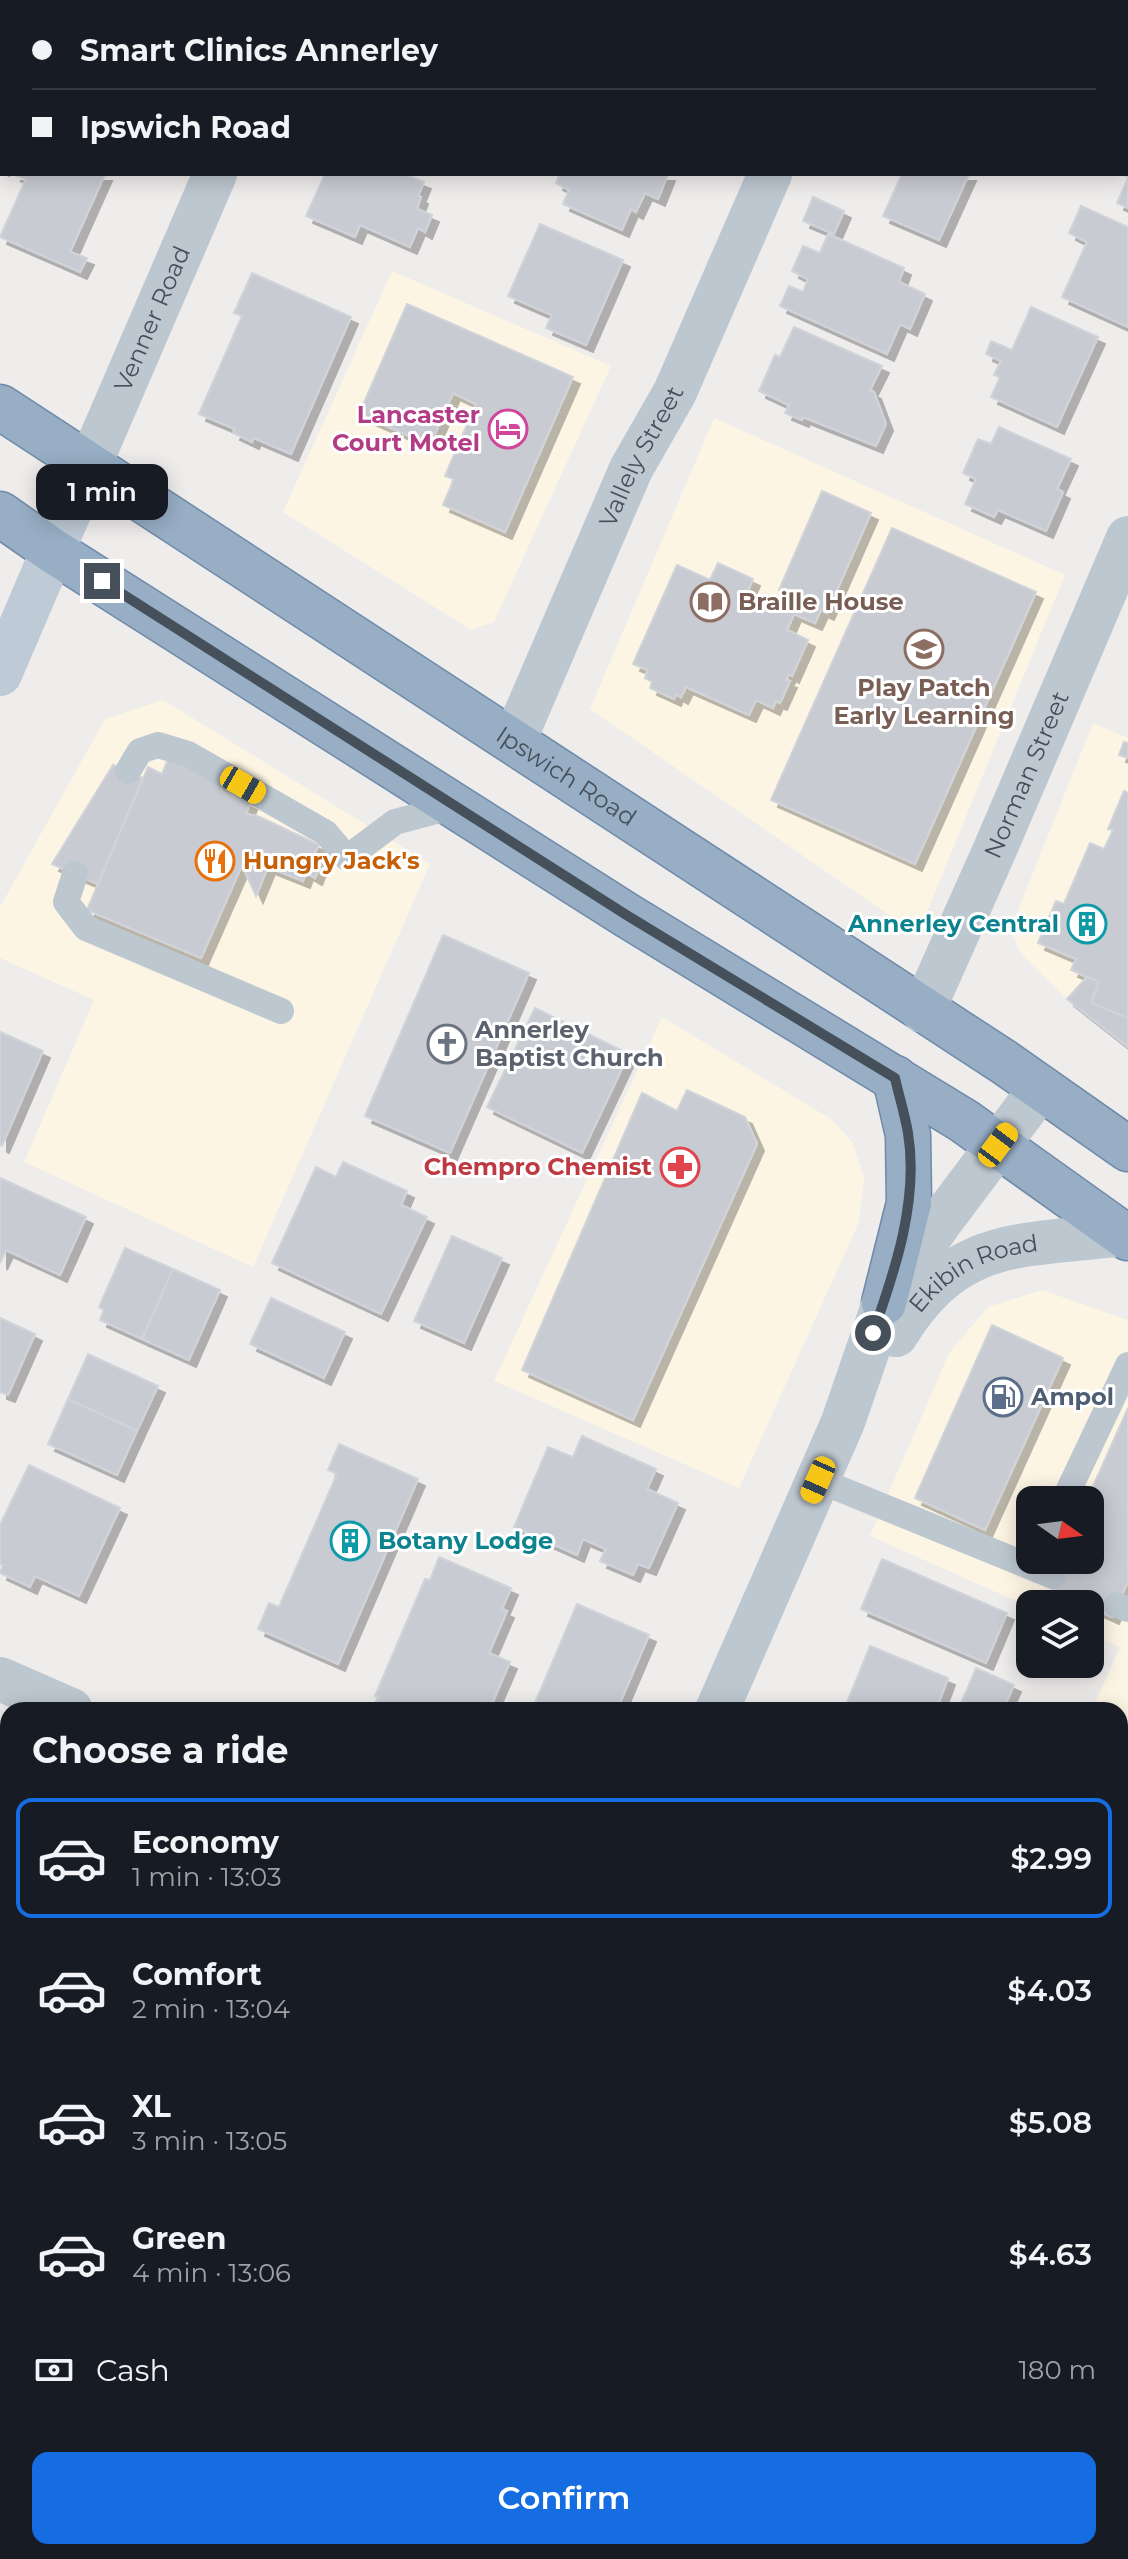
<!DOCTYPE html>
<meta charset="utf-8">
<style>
body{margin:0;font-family:Montserrat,sans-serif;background:#242831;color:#f1f3f6;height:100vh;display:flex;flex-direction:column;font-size:30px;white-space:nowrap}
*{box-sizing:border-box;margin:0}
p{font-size:26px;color:#9ea1a6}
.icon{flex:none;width:44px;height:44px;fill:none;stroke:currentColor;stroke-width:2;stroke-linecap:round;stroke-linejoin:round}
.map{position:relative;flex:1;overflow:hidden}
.side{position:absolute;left:0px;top:1702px;width:1128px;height:858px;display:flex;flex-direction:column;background:#171b24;border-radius:24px 24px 0 0;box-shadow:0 4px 20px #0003}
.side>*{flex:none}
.hud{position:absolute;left:0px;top:0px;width:1128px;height:176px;box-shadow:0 4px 20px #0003;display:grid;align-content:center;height:176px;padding:0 32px;background:#171b24}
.needle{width:52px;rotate:104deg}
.controls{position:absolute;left:1016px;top:1486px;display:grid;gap:16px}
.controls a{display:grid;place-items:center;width:88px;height:88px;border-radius:16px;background:#171b24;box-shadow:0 4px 20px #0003;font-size:40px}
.end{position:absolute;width:36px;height:36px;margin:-18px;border:10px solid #45505a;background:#fff;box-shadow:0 0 0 4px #fff}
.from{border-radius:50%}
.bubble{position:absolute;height:56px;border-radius:16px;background:#171b24;box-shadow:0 4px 20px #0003;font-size:26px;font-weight:600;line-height:56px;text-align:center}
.car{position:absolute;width:24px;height:48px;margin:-24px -12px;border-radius:10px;box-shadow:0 0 6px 2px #0007;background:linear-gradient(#f5c518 24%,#345 0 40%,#f5c518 0 76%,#345 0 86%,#f5c518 0)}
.hud b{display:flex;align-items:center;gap:28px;height:76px;font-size:30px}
.hud b+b{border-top:2px solid #363941}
.hud i{width:20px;height:20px;background:#f1f3f6}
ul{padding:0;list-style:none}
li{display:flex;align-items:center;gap:24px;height:120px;margin:0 16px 12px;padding:0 16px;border:4px solid transparent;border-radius:16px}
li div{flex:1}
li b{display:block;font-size:30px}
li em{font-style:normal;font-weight:600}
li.selected{border-color:#156de1}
li>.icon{width:72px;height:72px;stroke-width:1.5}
h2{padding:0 32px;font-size:36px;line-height:96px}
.pay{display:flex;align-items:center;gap:20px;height:88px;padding:0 32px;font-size:30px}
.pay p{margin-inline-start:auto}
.action{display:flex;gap:16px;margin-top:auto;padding:16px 32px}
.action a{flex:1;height:92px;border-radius:16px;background:#156de1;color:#fff;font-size:32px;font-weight:600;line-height:92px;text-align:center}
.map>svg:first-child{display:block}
.commercial{fill:#fcf5e4;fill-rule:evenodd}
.building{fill:#c9cbd2;stroke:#d0d3d9;stroke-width:2;filter:url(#shadow)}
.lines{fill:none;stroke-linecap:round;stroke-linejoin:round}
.trunk-casing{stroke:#6e8aa9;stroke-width:47}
.service{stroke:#bdc7d0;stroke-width:26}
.minor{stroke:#bdc7d0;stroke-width:44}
.tertiary{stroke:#bdc7d0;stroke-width:44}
.secondary{stroke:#becad6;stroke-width:44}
.trunk{stroke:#97aec5;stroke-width:44}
.route{stroke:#45505a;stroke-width:10}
.labels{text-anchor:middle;stroke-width:6;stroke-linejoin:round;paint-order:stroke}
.street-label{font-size:24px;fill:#45505a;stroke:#fff}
.hotel-label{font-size:24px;font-weight:bold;fill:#b23c85;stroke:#fff;text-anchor:end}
.education-label{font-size:24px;font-weight:bold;fill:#785e54;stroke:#fff;text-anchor:start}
.food-label{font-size:24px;font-weight:bold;fill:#c56008;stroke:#fff;text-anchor:start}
.culture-label{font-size:24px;font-weight:bold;fill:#0d838f;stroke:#fff;text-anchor:end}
.worship-label{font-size:24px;font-weight:bold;fill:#5b616d;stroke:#fff;text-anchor:start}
.health-label{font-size:24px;font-weight:bold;fill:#be3a42;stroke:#fff;text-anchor:end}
.service-label{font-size:24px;font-weight:bold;fill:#4e5e75;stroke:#fff;text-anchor:start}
</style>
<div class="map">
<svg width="1128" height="2559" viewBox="0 0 1128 2559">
<defs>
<filter id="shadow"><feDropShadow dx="7" dy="7" stdDeviation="0" flood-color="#0004"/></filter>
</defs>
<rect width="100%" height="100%" fill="#efecec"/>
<g class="commercial">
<polygon points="392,271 611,366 494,622 471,630 283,512"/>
<polygon points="714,418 1065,575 922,924 908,928 590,709"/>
<polygon points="163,700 430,864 253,1267 24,1162 94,1000 0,958 0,907 105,719"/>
<polygon points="1093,723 1128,738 1128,1047 1067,999 1032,965 1020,952 1012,933 1016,915"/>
<polygon points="662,1017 831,1119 853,1143 864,1178 859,1222 739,1488 494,1381"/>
<path d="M1042,1290L1128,1320V1801L1120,1797V1710H1092L1120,1647L1090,1633V1604H1030V1607L870,1536L949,1353L988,1307ZM1030,1500H1090V1560H1030Z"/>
</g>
<g class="building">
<polygon points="104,0 143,0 103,2"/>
<polygon points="427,0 520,0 524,2 426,2"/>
<polygon points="1005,0 1081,0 1004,2"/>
<polygon points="1126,98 1128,99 1128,177 1121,174 1126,174"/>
<polygon points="0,123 2,124 2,169 0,168"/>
<polygon points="13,174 105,174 70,252 87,258 80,272 0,237 26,179"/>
<polygon points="325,174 404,174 424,182 418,196 421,197 417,209 432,215 425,232 418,228 410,247 360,225 355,237 306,216"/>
<polygon points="560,174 668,174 658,199 645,193 636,212 631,209 622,230 563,204 569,190 556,183"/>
<polygon points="902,174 969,174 939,240 883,216"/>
<polygon points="1128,178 1128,208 1117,203"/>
<polygon points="813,197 844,211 834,234 803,221"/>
<polygon points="1081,206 1128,227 1128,327 1062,297 1087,242 1069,233"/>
<polygon points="540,224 623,260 586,345 546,328 552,315 508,296"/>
<polygon points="828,234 904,268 899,282 925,294 910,329 900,324 887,354 780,306 789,286 803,292 808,279 792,271 803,246 820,253"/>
<polygon points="252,273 351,317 291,454 254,438 252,442 233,433 235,429 199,414 242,316 234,313"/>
<polygon points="407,304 573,377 505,532 443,505 454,479 445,476 476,404 453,393 430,445 359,414"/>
<polygon points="1031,307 1098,337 1057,427 991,397 1000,377 994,375 1001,361 986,354 991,341 1012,350"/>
<polygon points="794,327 882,366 870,390 874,392 886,424 876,446 803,417 802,420 785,413 789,405 759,391 775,355 780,357"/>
<polygon points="999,427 1071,459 1057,489 1063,492 1046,531 998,510 994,517 965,504 976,479 963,473 978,439 991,444"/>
<polygon points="822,491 871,513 827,613 821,610 815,623 794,614 787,630 808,640 792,676 789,674 786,680 790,681 780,703 776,701 773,708 756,700 749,715 686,687 681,697 676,694 674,699 650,688 652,682 645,678 648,670 633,664 677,565 710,580 718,563 753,579 746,595 775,608 783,591 779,590"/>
<polygon points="892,528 1036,592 915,864 771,800"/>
<polygon points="1124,742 1128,743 1128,758 1119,755"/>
<polygon points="168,759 224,783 221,791 250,803 246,814 260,817 319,845 314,854 324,857 315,878 306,873 303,881 268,867 256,896 242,865 201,958 87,910 148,767 162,774"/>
<polygon points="113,765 143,778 98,884 52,864"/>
<polygon points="1124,791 1128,793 1128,1018 1091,1003 1099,982 1071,970 1076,959 1038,943 1056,901 1064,904 1090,843 1104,849 1113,830 1108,829"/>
<polygon points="443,935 529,973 450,1153 365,1116"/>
<polygon points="1087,977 1099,982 1091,1003 1128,1018 1128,1047 1067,999"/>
<polygon points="535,1008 629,1054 582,1153 487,1107"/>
<polygon points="0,1032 43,1051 2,1146 0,1145"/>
<polygon points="687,1090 745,1117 757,1144 633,1420 522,1370 642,1093 677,1111"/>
<polygon points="343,1162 407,1191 401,1205 427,1217 381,1314 272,1263 316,1167 336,1177"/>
<polygon points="0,1178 86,1217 60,1275 6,1250 0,1263"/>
<polygon points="452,1236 502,1258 464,1343 414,1321"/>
<polygon points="125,1248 173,1269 142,1339 100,1320 104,1310 99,1307"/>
<polygon points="173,1269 220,1290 189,1360 142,1339"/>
<polygon points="271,1298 345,1332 324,1378 250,1344"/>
<polygon points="0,1318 35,1334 8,1395 0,1392"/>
<polygon points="992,1325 1063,1358 985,1530 915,1498"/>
<polygon points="88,1354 158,1386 137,1431 68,1399"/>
<polygon points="68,1399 137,1431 117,1475 48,1444"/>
<polygon points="1128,1408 1128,1581 1112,1617 1090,1607 1090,1604 1084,1604 1048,1587 1060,1560 1090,1560 1090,1500 1087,1500"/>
<polygon points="582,1436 656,1469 647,1489 678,1503 649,1568 638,1564 633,1575 600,1561 606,1549 583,1539 577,1555 514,1527 548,1447 573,1457"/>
<polygon points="339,1444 418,1479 338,1664 258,1629 269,1603 279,1607 337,1474 328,1470"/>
<polygon points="29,1465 120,1508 79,1596 35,1576 30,1587 0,1573 3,1565 0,1564 0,1525"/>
<polygon points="439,1557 511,1588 502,1609 507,1611 489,1653 510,1662 491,1706 481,1702 478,1710 372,1710 378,1697 375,1696 425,1579 430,1580"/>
<polygon points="882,1559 1007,1613 986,1663 861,1609"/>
<polygon points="577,1604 649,1635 617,1710 532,1710"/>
<polygon points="870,1646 948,1678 938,1705 950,1710 844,1710"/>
<polygon points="976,1668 1014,1685 1003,1710 959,1708"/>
<polygon points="1120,1831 1127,1834 1128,1832 1128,1927 1120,1945"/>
<polygon points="8,1888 8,2008 0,2004 0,1907"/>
<polygon points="1128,1950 1128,2074 1125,2072 1120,2083 1120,1968"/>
<polygon points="6,2219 8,2220 8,2308 0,2305 0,2234"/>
<polygon points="1120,2291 1128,2295 1128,2386 1120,2404"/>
<polygon points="22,2552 55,2552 71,2559 18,2559"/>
<polygon points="575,2552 599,2552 596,2559"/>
<polygon points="610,2552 680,2552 677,2559 626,2559"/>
<polygon points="739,2552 838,2552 838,2554 827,2554 827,2559 739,2559"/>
<polygon points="894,2552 967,2552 964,2559 891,2559"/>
<polygon points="1026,2552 1059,2552 1066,2555 1064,2559 1023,2559"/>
</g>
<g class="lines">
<defs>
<g id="trunk">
<path id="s5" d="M0,407L1004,1062L1128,1149"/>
<polyline points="0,514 53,551 628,916 964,1121 1128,1238"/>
<polyline points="884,1303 909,1203 908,1135 895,1078"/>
</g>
</defs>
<use href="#trunk" class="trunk-casing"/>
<g class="service">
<polyline points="128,771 140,751 158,745 188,754 326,833 347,858 395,822 455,806"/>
<polyline points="75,874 66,902 86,928 281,1011"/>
<polyline points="818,1480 1053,1576"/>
<polyline points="1064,1500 1128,1365"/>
<polyline points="1117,1605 1128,1609"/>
</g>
<g class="minor">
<polyline points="845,2 846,0"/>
<path id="s1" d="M514,741L631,469L675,392L770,174"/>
<path id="s2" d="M923,1011L996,847L1128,538"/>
<polyline points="0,1679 71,1710"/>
<polyline points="1120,2172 1128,2175"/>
<polyline points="0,2414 8,2418"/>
</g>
<g class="tertiary">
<polyline points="289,2 290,0"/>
<path id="s3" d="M90,464L215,174"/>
<path id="s4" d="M896,1335C959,1234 1019,1248 1123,1234"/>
<polyline points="717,1710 843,1422 884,1303 941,1221 1041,1088"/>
<polyline points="344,2559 347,2552"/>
</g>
<polyline class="secondary" points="0,674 90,464"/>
<use href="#trunk" class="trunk"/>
</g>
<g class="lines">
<path class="route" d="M102,581L628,916L895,1078C899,1096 905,1115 908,1133C919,1200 895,1271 873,1333"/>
</g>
<defs>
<symbol id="hotel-ring" viewBox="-11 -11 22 22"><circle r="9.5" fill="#fff" stroke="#d1479c" stroke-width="1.5"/><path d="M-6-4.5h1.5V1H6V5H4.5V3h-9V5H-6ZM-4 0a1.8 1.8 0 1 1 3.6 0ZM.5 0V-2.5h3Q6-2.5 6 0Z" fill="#d1479c"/></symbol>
<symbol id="library-ring" viewBox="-11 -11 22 22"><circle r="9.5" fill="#fff" stroke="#8d6e63" stroke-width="1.5"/><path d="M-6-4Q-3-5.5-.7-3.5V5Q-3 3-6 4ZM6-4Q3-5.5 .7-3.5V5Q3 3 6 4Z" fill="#8d6e63"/></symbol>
<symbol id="school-ring" viewBox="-11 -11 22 22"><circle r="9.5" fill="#fff" stroke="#8d6e63" stroke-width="1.5"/><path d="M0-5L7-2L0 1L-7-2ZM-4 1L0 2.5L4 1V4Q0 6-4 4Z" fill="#8d6e63"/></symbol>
<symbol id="restaurant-ring" viewBox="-11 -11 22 22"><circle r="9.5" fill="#fff" stroke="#e8710a" stroke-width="1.5"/><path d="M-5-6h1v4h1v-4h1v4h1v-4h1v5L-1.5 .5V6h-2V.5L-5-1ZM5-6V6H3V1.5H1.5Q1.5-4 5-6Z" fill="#e8710a"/></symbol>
<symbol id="building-ring" viewBox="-11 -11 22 22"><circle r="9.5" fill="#fff" stroke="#0f9aa8" stroke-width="1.5"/><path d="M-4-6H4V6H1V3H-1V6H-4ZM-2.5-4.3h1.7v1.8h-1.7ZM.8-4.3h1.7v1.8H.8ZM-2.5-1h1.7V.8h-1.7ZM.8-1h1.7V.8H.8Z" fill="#0f9aa8"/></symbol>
<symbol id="church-ring" viewBox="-11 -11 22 22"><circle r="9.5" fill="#fff" stroke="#6b7280" stroke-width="1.5"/><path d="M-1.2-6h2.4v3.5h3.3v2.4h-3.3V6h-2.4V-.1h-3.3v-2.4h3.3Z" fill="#6b7280"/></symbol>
<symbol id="pharmacy-ring" viewBox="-11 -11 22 22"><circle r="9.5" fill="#fff" stroke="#e0444e" stroke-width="1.5"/><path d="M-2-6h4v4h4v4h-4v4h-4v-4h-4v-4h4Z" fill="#e0444e"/></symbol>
<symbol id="fuel-ring" viewBox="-11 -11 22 22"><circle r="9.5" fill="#fff" stroke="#5c6f8a" stroke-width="1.5"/><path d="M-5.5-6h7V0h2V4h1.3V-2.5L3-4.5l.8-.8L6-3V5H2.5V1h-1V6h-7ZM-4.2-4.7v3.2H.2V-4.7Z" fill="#5c6f8a"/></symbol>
</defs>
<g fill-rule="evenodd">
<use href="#hotel-ring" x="486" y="407" width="44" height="44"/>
<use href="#library-ring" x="688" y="580" width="44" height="44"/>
<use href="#school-ring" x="902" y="627" width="44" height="44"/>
<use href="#restaurant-ring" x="193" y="839" width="44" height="44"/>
<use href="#building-ring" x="1065" y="902" width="44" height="44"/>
<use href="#church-ring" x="425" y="1022" width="44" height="44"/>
<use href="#pharmacy-ring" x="658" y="1145" width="44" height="44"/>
<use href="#fuel-ring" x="981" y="1375" width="44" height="44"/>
<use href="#building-ring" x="328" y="1519" width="44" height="44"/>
</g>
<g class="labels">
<g class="street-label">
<text dy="8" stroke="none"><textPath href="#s3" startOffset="158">Venner Road</textPath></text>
<text dy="8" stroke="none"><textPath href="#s1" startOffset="312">Vallely Street</textPath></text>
<text dy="8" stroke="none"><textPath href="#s5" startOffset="676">Ipswich Road</textPath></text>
<text dy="8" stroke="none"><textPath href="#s2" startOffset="258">Norman Street</textPath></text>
<text dy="8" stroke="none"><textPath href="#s4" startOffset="104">Ekibin Road</textPath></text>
</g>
<g class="hotel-label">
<text x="480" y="423">Lancaster<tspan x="480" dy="28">Court Motel</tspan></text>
</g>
<g class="education-label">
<text x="738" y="610">Braille House</text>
<text x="924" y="696" text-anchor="middle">Play Patch<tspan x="924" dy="28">Early Learning</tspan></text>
</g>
<g class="food-label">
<text x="243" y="869">Hungry Jack's</text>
</g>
<g class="culture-label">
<text x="1059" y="932">Annerley Central</text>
<text x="378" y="1549" text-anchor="start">Botany Lodge</text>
</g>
<g class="worship-label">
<text x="475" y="1038">Annerley<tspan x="475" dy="28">Baptist Church</tspan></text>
</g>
<g class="health-label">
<text x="652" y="1175">Chempro Chemist</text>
</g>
<g class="service-label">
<text x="1031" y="1405">Ampol</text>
</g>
</g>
</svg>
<div class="controls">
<a><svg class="needle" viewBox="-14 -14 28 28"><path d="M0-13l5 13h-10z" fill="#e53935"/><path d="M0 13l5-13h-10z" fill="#9ea1a6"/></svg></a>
<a><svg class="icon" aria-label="layers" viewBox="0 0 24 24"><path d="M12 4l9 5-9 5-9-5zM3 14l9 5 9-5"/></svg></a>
</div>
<i class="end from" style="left:873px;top:1333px"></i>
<i class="end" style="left:102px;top:581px"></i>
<div class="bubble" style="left:36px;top:464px;width:132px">1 min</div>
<i class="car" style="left:243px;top:785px;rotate:120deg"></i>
<i class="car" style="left:998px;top:1145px;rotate:37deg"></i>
<i class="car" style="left:818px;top:1480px;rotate:204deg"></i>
<div class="hud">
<b><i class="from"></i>Smart Clinics Annerley</b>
<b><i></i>Ipswich Road</b>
</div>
<section class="side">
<h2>Choose a ride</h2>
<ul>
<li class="selected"><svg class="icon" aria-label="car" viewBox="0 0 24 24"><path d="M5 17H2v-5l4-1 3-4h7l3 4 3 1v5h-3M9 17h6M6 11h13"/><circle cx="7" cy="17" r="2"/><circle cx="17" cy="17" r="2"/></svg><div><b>Economy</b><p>1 min · 13:03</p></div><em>$2.99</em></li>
<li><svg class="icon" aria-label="car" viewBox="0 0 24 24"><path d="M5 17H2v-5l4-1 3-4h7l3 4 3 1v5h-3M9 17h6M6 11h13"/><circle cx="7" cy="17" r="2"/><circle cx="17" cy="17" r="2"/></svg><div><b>Comfort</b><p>2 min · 13:04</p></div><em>$4.03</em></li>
<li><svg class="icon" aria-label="car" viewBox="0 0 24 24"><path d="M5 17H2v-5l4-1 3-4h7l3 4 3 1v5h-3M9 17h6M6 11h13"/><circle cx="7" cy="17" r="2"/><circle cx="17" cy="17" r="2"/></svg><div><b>XL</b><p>3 min · 13:05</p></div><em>$5.08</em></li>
<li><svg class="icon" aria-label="car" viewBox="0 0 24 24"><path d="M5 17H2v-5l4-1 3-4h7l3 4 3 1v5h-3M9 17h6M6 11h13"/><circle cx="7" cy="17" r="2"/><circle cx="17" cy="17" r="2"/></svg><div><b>Green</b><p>4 min · 13:06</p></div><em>$4.63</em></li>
</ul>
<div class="pay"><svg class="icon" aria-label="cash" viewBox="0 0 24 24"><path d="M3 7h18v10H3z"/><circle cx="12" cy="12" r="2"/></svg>Cash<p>180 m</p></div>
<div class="action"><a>Confirm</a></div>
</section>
</div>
